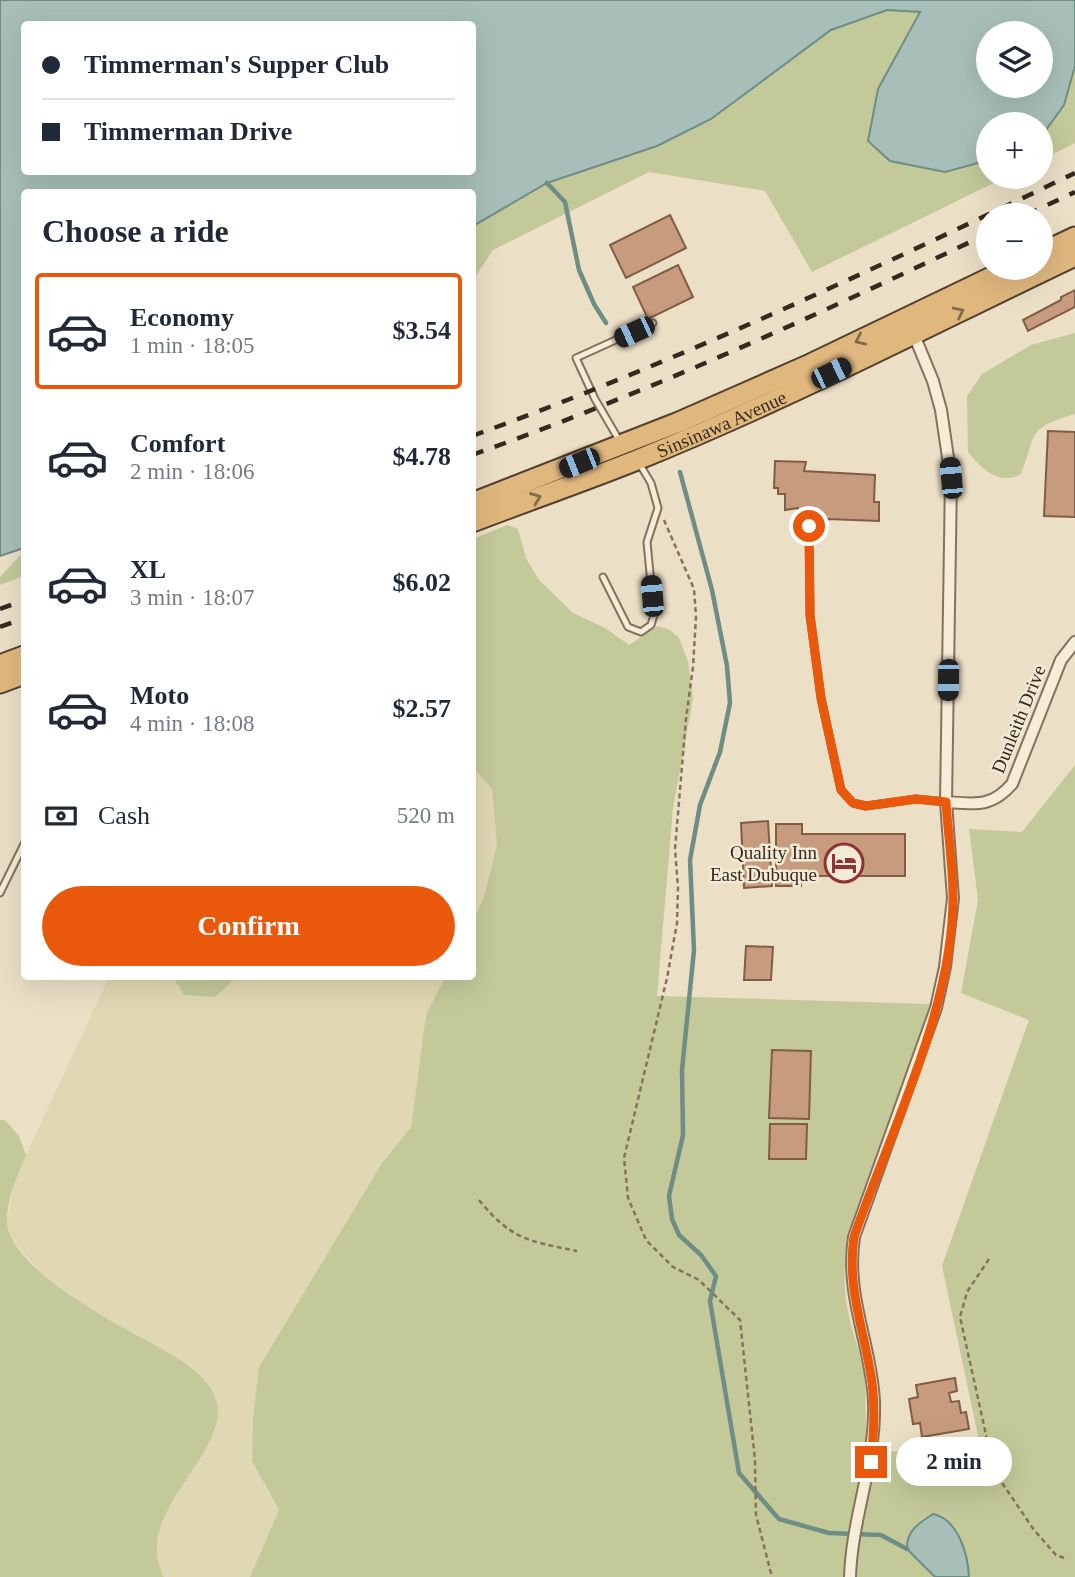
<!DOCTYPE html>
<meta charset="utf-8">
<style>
body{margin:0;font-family:Georgia,serif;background:#f2f2f3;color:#1f2937;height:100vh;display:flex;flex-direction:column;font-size:26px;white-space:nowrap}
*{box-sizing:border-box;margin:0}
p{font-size:23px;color:#747a83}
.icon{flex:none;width:38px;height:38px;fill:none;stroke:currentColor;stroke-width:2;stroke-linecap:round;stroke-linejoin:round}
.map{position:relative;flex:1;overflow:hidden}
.drawer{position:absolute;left:21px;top:189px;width:455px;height:791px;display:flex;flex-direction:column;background:#fff;border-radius:7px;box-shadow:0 7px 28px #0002}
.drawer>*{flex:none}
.top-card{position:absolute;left:21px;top:21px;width:455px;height:154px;border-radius:7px;box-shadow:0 7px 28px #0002;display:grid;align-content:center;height:154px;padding:0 21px;background:#fff}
.fabs{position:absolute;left:976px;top:21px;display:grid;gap:14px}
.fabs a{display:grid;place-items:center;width:77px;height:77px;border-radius:50%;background:#fff;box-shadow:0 7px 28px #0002;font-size:35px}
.end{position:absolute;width:32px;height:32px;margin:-16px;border:9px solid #ea580c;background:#fff;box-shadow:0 0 0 4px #fff}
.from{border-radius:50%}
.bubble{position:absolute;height:49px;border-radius:24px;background:#fff;box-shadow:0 7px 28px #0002;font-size:23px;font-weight:800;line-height:49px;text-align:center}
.car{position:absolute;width:21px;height:42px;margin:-21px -10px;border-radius:9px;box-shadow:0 0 5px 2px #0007;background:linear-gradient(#222 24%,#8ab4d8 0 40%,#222 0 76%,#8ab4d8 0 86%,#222 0)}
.top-card b{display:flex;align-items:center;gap:24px;height:66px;font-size:26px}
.top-card b+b{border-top:2px solid #e0e1e3}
.top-card i{width:18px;height:18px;background:#1f2937}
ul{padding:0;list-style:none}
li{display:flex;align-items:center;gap:21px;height:116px;margin:0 14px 10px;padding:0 7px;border:4px solid transparent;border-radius:7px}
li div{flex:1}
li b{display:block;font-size:26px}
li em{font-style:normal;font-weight:800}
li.selected{border-color:#ea580c}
li>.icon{width:63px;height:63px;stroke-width:1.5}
h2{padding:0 21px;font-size:32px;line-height:84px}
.pay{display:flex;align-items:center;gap:18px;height:77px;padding:0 21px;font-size:26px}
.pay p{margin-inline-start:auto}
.primary-button{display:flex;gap:14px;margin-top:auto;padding:14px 21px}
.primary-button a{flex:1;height:80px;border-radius:42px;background:#ea580c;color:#fff;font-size:28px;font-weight:800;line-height:80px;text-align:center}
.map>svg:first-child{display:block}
.farmland{fill:#e0d8b4}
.green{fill:#c4c99a}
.water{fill:#a7bfb8;stroke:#6e8d85;stroke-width:2;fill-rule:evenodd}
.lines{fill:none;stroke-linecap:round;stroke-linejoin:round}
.stream{stroke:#6e8d85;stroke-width:4.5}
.building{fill:#c79b7e;stroke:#835c44;stroke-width:2}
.service-casing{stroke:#85725d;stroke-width:9}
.minor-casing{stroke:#85725d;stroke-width:14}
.trunk-casing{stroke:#534031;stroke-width:23}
.path{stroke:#85725d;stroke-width:2.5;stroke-dasharray:5 3.5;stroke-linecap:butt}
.service{stroke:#f6edd8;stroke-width:5}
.minor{stroke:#f6edd8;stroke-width:10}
.trunk{stroke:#e0b87e;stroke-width:19}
.rail{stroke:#362a20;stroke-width:4.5;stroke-dasharray:12 12;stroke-linecap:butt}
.oneway{stroke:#826a4a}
.route{stroke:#ea580c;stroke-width:9}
.labels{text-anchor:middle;stroke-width:5;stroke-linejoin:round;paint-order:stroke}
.street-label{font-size:19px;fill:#362a20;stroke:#f3ead5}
.poi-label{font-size:19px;fill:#362a20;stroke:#f3ead5;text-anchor:end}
</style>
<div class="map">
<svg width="1075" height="1577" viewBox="0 0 1075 1577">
<rect width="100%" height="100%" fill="#ebdfc6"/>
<g class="farmland">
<polygon points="473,767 492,788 497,845 483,900 473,921"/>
<polygon points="109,977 173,977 184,995 215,997 237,977 445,977 426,1015 411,1127 382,1163 259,1367 264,1486 280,1512 250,1577 164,1577 158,1566 156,1550 161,1521 215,1430 91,1310 44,1276 12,1240 7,1222 14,1181"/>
</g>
<g class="green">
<polygon points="887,10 920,11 901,45 945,172 989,160 989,177 1006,177 812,272 765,191 649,172 493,250 473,280 473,226 547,183 657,146 711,119 831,30"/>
<polygon points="1075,66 1075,143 1041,160 1041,134 1064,105"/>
<path d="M1075,333V414C1026,429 1038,431 1021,474C999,486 982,469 968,452L967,396L982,374L1031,345Z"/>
<path d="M507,525L518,529L526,558L539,580L573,613L605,628L629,645L658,626L670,630L679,638L688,661L693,699L673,808L657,996L931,1004L916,1054L850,1230C844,1259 842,1286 849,1316C853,1335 861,1354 864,1374C867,1401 865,1428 866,1455L979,1440L942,1266L1029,1020L961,993L978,900L969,829L1022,832L1075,765V1577H250L279,1510L252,1461L253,1418L259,1367L382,1163L411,1127L426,1015L445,977L472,976L473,921L483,900L497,845L492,789L473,767V539Z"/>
<polygon points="24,551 24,576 0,585 0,577"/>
<polygon points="173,977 237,977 215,997 184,995"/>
<path d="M0,1120H5L19,1136L26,1155C17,1176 7,1198 7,1221C8,1268 116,1324 153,1344C173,1356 198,1368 211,1389C247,1445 127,1508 164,1577H0Z"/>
</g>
<g class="water">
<path d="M0,0H1075V66L1064,105L1043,134H1041V124H989V160L945,172L890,161L868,141L878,89L920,12L887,10L831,30L711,119L657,146L547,183L473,226L472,192H24V548L0,556ZM24,24H472V172H24ZM989,33H1041V86H989Z"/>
<path d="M933,1514C958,1519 968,1554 969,1577H935L907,1549C906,1531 919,1523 933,1514Z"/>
</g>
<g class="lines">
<g class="stream">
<polyline points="547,183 565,202 579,270 594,304 606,323"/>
<polyline points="680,472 712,590 727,666 730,703 720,752 700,805 690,860 694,950 682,1070 683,1135 669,1196 672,1219 679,1235 701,1255 716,1276 710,1301 739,1473 779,1519 829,1533 881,1535 907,1549"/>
</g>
</g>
<g class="building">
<polygon points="670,215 686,248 626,278 610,245"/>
<polygon points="678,265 693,297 648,319 633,287"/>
<polygon points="1075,290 1075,307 1028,331 1023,320 1061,300 1061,297"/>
<polygon points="1048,431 1075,432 1075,517 1044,516"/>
<polygon points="775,461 806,462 804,471 875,475 874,502 879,502 879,521 827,519 827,529 816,529 814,516 799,517 798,508 785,510 785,494 778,494 778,488 774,488"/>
<polygon points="768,821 772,886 744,888 741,823"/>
<polygon points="776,824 802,824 802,834 905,834 905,876 801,876 801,886 776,886"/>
<polygon points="746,946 773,947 771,980 744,980"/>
<polygon points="772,1050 811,1051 809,1119 769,1118"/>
<polygon points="770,1124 807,1124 806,1159 769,1159"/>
<polygon points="955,1378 957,1391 949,1393 951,1402 959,1401 961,1413 966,1412 969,1429 922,1437 920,1423 913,1424 909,1399 918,1397 916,1385"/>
</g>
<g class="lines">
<defs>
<g id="service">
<polyline points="619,440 595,399 576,358 653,323"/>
<polyline points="809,526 810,615 821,698 841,790 853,803 866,806 916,799 946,802"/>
<polyline points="603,577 628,627 641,632 651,625 654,615 647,542 658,508 651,483 639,463"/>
<polyline points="0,893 24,844"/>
</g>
<g id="minor">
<path d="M946,802C975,804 991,808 1012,784L1061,660L1075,642"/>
<path d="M850,1577C852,1516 876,1464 874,1401C871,1343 845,1297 854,1237L936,1008L945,967L953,898L946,802L951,478L941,410L933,381L912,330"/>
</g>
<g id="trunk">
<polyline points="1041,253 1075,237"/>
<polyline points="472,503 679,422 806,366 1010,268"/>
<path id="s1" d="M472,522C527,501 582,482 637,460C786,400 930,325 1075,256"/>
<polyline points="0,665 24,656"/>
<polyline points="0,683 24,674"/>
</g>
</defs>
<use href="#service" class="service-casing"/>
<use href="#minor" class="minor-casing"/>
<use href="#trunk" class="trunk-casing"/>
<g class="path">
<polyline points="664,520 694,589 696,617 693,667 686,719 675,849 678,888 677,923 667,978 624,1158 628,1198 646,1240 673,1267 699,1280 740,1320 755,1460 756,1515 772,1577"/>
<path d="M479,1200C512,1240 528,1241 577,1251"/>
<polyline points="989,1259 967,1292 960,1317 994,1471 1034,1530 1056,1555 1067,1559"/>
</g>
<use href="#service" class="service"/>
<use href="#minor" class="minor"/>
<use href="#trunk" class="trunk"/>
<g class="rail">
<polyline points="1026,215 1075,192"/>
<path d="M472,436C679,361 877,268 1075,173"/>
<path d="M472,455C649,392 820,314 989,233"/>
<polyline points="0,609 24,600"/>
<polyline points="0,627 24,618"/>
</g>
</g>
<defs><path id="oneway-chevron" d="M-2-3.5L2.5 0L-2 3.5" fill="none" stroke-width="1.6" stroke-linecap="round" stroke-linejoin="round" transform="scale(1.75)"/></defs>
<g class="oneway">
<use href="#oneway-chevron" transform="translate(959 312) rotate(-26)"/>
<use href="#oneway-chevron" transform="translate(860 340) rotate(155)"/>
<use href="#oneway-chevron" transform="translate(536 498) rotate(-21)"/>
</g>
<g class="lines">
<path class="route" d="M809,526L810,615L821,698L841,790L853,803L866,806L916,799L946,802C948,834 953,866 953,898C953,1008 890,1133 854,1237C847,1285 862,1324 870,1370C876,1401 874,1431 871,1462"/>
</g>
<defs>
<symbol id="hotel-ring" viewBox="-11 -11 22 22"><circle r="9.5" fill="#f3ead5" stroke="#903133" stroke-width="1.5"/><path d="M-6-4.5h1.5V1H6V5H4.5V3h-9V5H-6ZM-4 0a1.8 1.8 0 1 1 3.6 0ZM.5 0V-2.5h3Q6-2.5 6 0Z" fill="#903133"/></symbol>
</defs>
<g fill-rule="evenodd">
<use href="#hotel-ring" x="822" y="841" width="44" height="44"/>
</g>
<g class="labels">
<g class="street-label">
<text dy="7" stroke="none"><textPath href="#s1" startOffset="268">Sinsinawa Avenue</textPath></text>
<text transform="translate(1018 719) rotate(-68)" y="7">Dunleith Drive</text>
</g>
<g class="poi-label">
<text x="817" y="859">Quality Inn<tspan x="817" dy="22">East Dubuque</tspan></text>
</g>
</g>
</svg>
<div class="fabs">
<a><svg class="icon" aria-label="layers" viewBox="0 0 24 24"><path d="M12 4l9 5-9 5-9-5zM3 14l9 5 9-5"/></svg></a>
<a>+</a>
<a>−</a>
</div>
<i class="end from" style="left:809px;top:526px"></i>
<i class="end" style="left:871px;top:1462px"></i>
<div class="bubble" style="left:896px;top:1437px;width:116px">2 min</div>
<i class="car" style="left:634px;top:332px;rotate:245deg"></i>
<i class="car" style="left:831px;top:373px;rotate:64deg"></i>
<i class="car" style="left:579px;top:463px;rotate:248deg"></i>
<i class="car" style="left:951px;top:478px;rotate:355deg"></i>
<i class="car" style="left:652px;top:596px;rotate:355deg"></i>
<i class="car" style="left:948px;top:680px;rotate:181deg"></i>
<div class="top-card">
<b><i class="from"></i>Timmerman's Supper Club</b>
<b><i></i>Timmerman Drive</b>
</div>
<section class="drawer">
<h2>Choose a ride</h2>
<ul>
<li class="selected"><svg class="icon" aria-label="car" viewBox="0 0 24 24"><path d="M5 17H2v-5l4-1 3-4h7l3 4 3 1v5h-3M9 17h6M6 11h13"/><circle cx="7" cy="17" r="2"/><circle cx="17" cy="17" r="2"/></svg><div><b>Economy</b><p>1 min · 18:05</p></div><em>$3.54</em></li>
<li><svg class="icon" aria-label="car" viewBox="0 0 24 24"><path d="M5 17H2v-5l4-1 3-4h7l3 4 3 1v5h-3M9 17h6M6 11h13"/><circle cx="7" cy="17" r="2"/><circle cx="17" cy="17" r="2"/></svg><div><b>Comfort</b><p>2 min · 18:06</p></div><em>$4.78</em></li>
<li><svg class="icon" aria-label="car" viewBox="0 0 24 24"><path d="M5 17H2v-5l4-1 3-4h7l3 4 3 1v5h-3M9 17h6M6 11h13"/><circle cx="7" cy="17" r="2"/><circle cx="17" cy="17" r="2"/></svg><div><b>XL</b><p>3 min · 18:07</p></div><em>$6.02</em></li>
<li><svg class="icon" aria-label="car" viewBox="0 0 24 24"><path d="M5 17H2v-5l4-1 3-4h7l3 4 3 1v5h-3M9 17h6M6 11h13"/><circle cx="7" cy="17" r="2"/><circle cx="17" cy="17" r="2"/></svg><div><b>Moto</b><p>4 min · 18:08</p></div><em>$2.57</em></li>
</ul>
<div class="pay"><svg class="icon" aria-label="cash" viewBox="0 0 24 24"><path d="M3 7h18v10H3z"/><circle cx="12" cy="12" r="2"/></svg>Cash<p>520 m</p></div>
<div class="primary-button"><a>Confirm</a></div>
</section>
</div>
